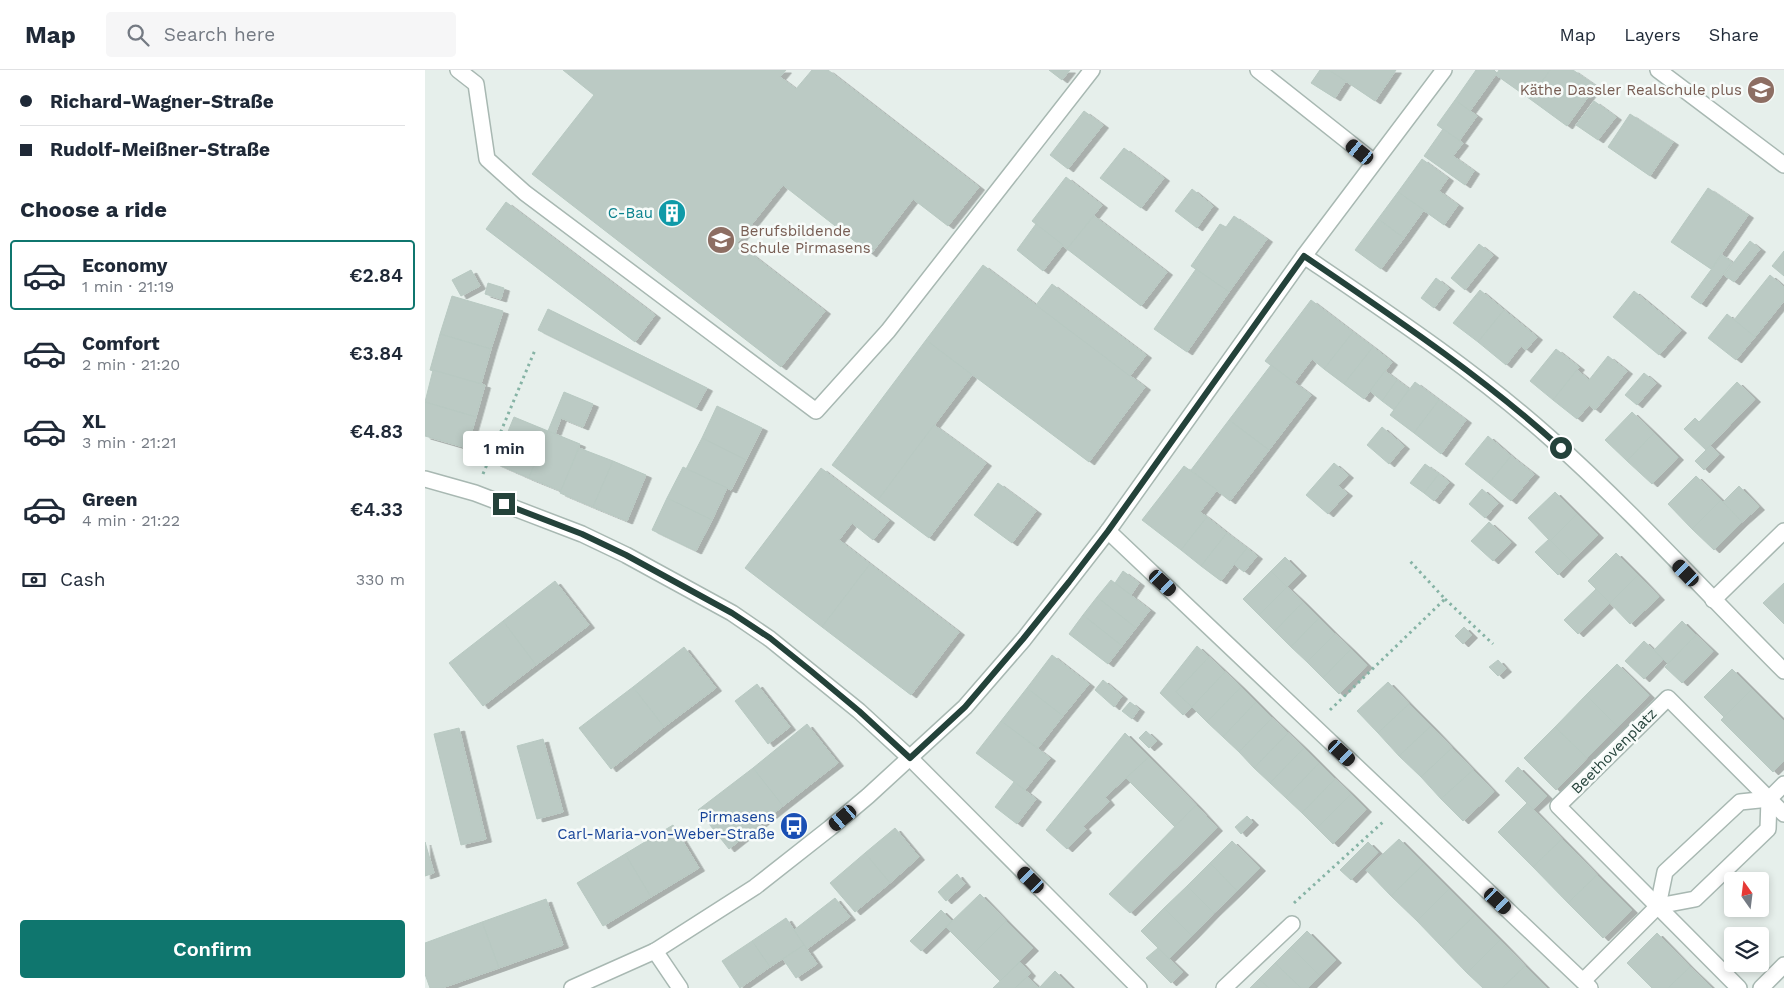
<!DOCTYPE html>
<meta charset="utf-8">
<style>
body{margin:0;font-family:"Work Sans",sans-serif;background:#f6f6f7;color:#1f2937;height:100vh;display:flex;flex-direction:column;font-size:19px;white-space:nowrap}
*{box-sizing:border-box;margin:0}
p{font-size:16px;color:#747a83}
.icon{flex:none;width:28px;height:28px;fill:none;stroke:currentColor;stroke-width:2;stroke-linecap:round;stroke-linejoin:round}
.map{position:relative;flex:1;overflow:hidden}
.panel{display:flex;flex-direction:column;background:#fff;width:425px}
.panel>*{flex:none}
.guide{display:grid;align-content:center;height:110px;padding:0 20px;background:#fff}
.needle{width:32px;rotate:346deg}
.tools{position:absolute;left:1299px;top:802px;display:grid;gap:10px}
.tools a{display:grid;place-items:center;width:45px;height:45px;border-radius:5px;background:#fff;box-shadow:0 2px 8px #0003;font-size:25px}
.end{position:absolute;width:22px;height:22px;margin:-11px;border:6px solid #24423a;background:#fff;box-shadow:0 0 0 2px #fff}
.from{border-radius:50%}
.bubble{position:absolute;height:35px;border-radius:5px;background:#fff;box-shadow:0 2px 8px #0003;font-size:16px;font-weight:600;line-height:35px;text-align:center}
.car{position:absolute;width:15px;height:30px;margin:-15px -8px;border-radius:6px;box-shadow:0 0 4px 1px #0007;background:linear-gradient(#222 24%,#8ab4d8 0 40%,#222 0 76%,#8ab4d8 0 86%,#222 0)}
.guide b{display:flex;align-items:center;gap:18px;height:48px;font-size:19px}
.guide b+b{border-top:1px solid #e0e1e3}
.guide i{width:12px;height:12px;background:#1f2937}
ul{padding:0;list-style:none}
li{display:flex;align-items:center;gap:15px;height:70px;margin:0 10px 8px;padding:0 10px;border:2px solid transparent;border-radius:5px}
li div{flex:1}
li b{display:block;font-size:19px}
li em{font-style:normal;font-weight:600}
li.current{border-color:#0f766e}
li>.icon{width:45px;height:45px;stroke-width:1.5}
h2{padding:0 20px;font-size:22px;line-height:60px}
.pay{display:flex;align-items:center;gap:12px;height:55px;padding:0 20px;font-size:19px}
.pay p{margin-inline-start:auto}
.cta{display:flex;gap:10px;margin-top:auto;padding:10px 20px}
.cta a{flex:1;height:58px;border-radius:5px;background:#0f766e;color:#fff;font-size:20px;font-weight:600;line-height:58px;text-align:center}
header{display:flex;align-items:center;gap:30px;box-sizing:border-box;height:70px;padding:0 25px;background:#fff;border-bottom:1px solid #e0e1e3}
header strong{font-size:24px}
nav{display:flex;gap:28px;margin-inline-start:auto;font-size:18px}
.search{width:350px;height:45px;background:#f6f6f7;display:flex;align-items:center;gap:12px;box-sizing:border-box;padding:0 18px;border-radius:5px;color:#747a83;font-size:19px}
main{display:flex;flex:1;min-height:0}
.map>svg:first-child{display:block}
.building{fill:#bbcac4;stroke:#b8c9c2;filter:url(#shadow)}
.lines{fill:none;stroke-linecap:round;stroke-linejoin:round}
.lane-casing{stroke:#a8b8b2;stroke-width:18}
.street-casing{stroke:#a8b8b2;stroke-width:18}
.path{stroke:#86b3a5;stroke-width:3;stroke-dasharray:2.5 4;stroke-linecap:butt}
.lane{stroke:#fff;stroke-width:15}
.street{stroke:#fff;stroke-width:15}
.route{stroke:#24423a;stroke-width:6}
.labels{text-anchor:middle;stroke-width:5;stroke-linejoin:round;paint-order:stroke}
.education-label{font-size:15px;fill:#785e54;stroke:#f7fbf9;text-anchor:end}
.culture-label{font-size:15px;fill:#0d838f;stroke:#f7fbf9;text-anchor:end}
.street-label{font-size:15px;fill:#24423a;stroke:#f7fbf9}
.transit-label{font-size:15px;fill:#164399;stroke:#f7fbf9;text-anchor:end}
</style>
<header>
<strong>Map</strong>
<div class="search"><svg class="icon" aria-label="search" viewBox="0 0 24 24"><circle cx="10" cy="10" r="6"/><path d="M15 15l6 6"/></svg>Search here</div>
<nav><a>Map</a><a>Layers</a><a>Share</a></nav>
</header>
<main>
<section class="panel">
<div class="guide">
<b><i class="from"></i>Richard-Wagner-Straße</b>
<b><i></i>Rudolf-Meißner-Straße</b>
</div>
<h2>Choose a ride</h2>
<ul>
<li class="current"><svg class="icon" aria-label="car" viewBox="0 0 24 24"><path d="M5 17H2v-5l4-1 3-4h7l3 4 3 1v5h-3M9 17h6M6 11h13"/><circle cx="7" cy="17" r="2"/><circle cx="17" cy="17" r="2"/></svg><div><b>Economy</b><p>1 min · 21:19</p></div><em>€2.84</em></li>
<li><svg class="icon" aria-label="car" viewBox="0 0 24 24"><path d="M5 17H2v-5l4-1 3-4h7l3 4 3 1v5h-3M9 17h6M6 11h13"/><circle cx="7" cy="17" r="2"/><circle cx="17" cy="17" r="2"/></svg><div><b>Comfort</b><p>2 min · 21:20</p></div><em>€3.84</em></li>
<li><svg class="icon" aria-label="car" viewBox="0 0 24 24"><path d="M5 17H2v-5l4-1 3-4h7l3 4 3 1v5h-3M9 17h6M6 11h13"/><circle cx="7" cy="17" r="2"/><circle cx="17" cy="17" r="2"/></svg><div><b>XL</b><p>3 min · 21:21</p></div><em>€4.83</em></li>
<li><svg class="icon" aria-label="car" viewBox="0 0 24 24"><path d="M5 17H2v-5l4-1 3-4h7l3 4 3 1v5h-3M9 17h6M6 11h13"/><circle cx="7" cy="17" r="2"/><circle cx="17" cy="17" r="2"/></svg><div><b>Green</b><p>4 min · 21:22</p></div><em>€4.33</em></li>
</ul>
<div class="pay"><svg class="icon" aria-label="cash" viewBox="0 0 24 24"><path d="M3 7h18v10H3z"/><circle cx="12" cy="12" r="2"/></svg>Cash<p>330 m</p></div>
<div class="cta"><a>Confirm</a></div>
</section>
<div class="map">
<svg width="1359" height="918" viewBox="0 0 1359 918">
<defs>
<filter id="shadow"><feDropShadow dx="5.5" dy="3" stdDeviation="0" flood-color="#0004"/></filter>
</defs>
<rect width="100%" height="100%" fill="#e6efeb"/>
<g class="building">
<polygon points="138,0 361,0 355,7 371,19 387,0 403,0 554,117 523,156 488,129 446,184 358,115 312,173 400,241 356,297 107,104 169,25"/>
<polygon points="624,0 645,0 637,10"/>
<polygon points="895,0 904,0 921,11 910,28 886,13"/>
<polygon points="904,0 971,0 950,31"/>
<polygon points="1051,0 1069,0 1072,3 1045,41 1030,30"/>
<polygon points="1074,0 1125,0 1105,29 1071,5"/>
<polygon points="1125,0 1148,0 1171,16 1142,56 1105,29"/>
<polygon points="1030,30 1052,46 1034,71 1012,55"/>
<polygon points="1169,31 1191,47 1173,70 1151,55"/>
<polygon points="659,41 678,55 643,99 625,85"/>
<polygon points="1205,44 1248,72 1225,106 1183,77"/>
<polygon points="1018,59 1038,73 1028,86 1049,101 1040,115 999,86"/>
<polygon points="699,78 739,108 716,138 675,108"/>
<polygon points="997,89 1023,108 1014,121 1033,135 1019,155 973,122"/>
<polygon points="641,107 677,135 642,179 607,151"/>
<polygon points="1283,118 1323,145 1286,199 1246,172"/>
<polygon points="767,119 788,136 772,158 750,141"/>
<polygon points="973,122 999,140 979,168 953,149"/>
<polygon points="81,132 230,245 210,272 61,159"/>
<polygon points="669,146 742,202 716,236 642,179"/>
<polygon points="809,146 842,169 804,222 766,196 795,154 801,157"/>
<polygon points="953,149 979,168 956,199 930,180"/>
<polygon points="611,154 638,175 618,201 592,180"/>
<polygon points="1325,171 1335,179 1309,212 1299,205"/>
<polygon points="1054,174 1068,185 1040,220 1026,208"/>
<polygon points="1359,181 1359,206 1347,196"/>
<polygon points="1297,185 1307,192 1276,234 1266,227"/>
<polygon points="558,195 720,317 664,392 501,270"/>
<polygon points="771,199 804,222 762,282 729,259"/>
<polygon points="46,200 55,216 36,226 27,210"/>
<polygon points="1345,205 1359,217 1359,231 1330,267 1309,250"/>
<polygon points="1011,208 1024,218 1009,238 996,228"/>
<polygon points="63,213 79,218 76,229 60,224"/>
<polygon points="627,214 721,285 705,306 611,235"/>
<polygon points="1055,220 1079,240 1053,272 1028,253"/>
<polygon points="1209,221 1256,260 1234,285 1188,247"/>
<polygon points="27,226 78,241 66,279 15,264"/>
<polygon points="886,230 928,262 899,299 887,289 869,313 840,291"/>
<polygon points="123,239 282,318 271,338 113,260"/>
<polygon points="1079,240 1112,267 1101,280 1096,276 1081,295 1053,272"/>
<polygon points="1302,244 1330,267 1311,290 1283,268"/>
<polygon points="928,262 948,277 919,314 899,299"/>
<polygon points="15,264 66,279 56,314 5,300"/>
<polygon points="501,270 547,305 453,430 407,395"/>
<polygon points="948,277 967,292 939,329 919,314"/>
<polygon points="1131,279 1154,297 1128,330 1105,311"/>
<polygon points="1183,286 1202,301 1170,340 1164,335 1152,349 1128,330 1152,300 1164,310"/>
<polygon points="846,295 886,325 844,380 804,350"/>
<polygon points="8,300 60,315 51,347 0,332"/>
<polygon points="960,301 972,310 957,331 945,321"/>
<polygon points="1219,303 1231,313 1212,335 1200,325"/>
<polygon points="972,310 984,319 969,340 957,331"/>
<polygon points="990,312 1014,330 989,363 965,345"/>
<polygon points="1312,312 1330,329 1281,380 1259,359 1270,348 1274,352"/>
<polygon points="139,322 168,334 158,357 136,348 130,364 123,361"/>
<polygon points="1014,330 1041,350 1016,384 989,363"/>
<polygon points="0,332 51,347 42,378 0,366"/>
<polygon points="292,336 337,358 321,390 277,368"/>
<polygon points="1207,342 1229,363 1202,391 1180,370"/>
<polygon points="89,347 123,361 104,408 70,393"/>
<polygon points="804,350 844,380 805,431 766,400"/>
<polygon points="509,355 561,393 504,468 453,430"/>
<polygon points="957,357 979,376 964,394 942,375"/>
<polygon points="123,361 155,374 136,421 104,408"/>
<polygon points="1229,363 1253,387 1227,414 1202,391"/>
<polygon points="1063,366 1086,386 1064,413 1040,394"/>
<polygon points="277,368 321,390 306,420 261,399"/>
<polygon points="1285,376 1294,384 1279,400 1270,391"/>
<polygon points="154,378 188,391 168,437 135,423"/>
<polygon points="1086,386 1109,404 1086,431 1064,413"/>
<polygon points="188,391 221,405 202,451 168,437"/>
<polygon points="909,393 923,405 913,416 922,423 903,444 881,425"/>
<polygon points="1000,394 1014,404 999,423 985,413"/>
<polygon points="759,396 792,420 775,442 782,447 756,480 717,450"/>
<polygon points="258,397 302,418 287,450 242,428"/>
<polygon points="396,398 464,450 448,470 427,453 414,470 445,494 397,557 320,498"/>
<polygon points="1014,404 1024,412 1009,431 999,423"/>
<polygon points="1271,406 1296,430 1267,459 1243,434"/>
<polygon points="573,413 611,441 587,473 549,445"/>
<polygon points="1314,416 1334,437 1317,452 1298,432"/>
<polygon points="1057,419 1073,433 1060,448 1044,434"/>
<polygon points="1130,422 1152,444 1125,471 1103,448"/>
<polygon points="242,428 287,450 271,481 227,460"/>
<polygon points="1296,430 1317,452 1289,480 1267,459"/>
<polygon points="1152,444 1173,465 1146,491 1125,471"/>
<polygon points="782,447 802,463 776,496 756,480"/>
<polygon points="1064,452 1086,472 1068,491 1046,471"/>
<polygon points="802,463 822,478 796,511 776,496"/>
<polygon points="1124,469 1146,491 1133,505 1110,482"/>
<polygon points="822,478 832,486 819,502 809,494"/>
<polygon points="1191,483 1213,505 1185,533 1163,511"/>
<polygon points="860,487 876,503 862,517 846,501"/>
<polygon points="445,494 534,562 486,625 397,557"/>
<polygon points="698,501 714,513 706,525 690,513"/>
<polygon points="846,501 862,517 834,545 818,529"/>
<polygon points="1213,505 1234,527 1205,554 1185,533"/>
<polygon points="686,510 725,540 711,558 672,527"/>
<polygon points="130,511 164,555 111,595 78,551"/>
<polygon points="1359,513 1359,554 1338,533"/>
<polygon points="862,517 878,532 850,561 834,545"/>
<polygon points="1171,519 1185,533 1153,564 1139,550"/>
<polygon points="672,527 711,558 697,576 658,545"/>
<polygon points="878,532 894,548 866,577 850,561"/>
<polygon points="658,545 697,576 683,594 644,564"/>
<polygon points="894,548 910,564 882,592 866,577"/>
<polygon points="78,551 111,595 58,636 24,593"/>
<polygon points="1257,551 1271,565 1243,594 1229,580"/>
<polygon points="1039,557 1047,565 1038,574 1030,566"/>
<polygon points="910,564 926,579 898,608 882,592"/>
<polygon points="1271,565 1288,581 1257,613 1240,597"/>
<polygon points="1219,571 1238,589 1219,609 1200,591"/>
<polygon points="772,576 784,587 751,622 767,637 758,645 735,623"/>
<polygon points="259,577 291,618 239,657 208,617"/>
<polygon points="926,579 942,595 914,624 898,608"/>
<polygon points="627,585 664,614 638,646 602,618"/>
<polygon points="784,587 800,602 767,637 751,622"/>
<polygon points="1073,590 1081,599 1073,606 1064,597"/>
<polygon points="1192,594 1224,625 1193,657 1161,625"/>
<polygon points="1307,599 1327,619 1299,647 1279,627"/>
<polygon points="800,602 816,617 782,652 767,637"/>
<polygon points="678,610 697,626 689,637 670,620"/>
<polygon points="963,612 984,634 953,663 932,641"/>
<polygon points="332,614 365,657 343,674 310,631"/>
<polygon points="208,617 239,657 186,699 154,658"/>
<polygon points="816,617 831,632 798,667 782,652"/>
<polygon points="602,618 638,646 613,678 576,651"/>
<polygon points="1327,619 1359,651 1359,691 1348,702 1296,650"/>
<polygon points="1161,625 1193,657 1162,688 1130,657"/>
<polygon points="705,632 714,639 707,649 697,641"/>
<polygon points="831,632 847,648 814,682 798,667"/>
<polygon points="984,634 1006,656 974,686 953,663"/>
<polygon points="847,648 863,663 829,698 814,682"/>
<polygon points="576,651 625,688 600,720 551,683"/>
<polygon points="382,654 413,693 358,736 328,698"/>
<polygon points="1006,656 1027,678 996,707 974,686"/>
<polygon points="1130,657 1162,688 1131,720 1099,688"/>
<polygon points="34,658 61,769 36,775 9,664"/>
<polygon points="721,661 732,671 724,678 714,668"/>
<polygon points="700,663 724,687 680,727 684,732 658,756 661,760 642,779 621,760"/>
<polygon points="863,663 879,678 845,713 829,698"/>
<polygon points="118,669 138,742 112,749 92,676"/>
<polygon points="879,678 894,693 861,728 845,713"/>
<polygon points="1027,678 1048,700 1016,729 996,707"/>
<polygon points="724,687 771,735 750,757 701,708"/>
<polygon points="894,693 910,709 877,743 861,728"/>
<polygon points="1093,697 1122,726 1108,739 1080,711"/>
<polygon points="328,698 358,736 304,779 273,740"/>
<polygon points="1048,700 1069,722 1038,751 1016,729"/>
<polygon points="910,709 926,724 892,758 877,743"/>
<polygon points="589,712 611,729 592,754 570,737"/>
<polygon points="926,724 941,739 908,774 892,758"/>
<polygon points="1102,733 1137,769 1108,797 1073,762"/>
<polygon points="771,735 792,758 705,843 684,824"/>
<polygon points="822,746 828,752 816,764 810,757"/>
<polygon points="248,755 274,798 226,827 200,784"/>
<polygon points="470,758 494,787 465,813 440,783"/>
<polygon points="974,769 999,794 966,826 941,800"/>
<polygon points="1137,769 1172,805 1143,833 1108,797"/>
<polygon points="807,771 835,798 812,821 785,793"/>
<polygon points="0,772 9,803 0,806"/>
<polygon points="943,772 953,782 926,810 915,800"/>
<polygon points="440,783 465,813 430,842 405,813"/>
<polygon points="200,784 226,827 178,856 152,813"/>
<polygon points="785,793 812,821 789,843 762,816"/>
<polygon points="999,794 1024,819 992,851 966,826"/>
<polygon points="532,804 540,814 521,831 513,822"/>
<polygon points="1172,805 1207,840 1178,868 1143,833"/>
<polygon points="762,816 789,843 767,866 739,838"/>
<polygon points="1024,819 1050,845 1017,877 992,851"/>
<polygon points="555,824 581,851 548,884 521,857"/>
<polygon points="410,828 425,847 382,879 369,860"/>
<polygon points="121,829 138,875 74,898 57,852"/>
<polygon points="739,838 767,866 744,889 716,861"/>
<polygon points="516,840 527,851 496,881 485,871"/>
<polygon points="1050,845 1075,870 1042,903 1017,877"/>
<polygon points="361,848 379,875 345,897 327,871"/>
<polygon points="581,851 608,878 575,911 548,884"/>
<polygon points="57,852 74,898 17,918 5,918 0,904 0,873"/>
<polygon points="882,861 911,890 895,906 866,877"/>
<polygon points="1232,863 1265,897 1243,918 1227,918 1202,893"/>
<polygon points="1075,870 1100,896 1077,918 1058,918 1042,903"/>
<polygon points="327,871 345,897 315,918 297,891"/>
<polygon points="379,875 392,894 371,908 358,889"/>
<polygon points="866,877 895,906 883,918 876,918 850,893"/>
<polygon points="733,878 758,902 746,913 721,888"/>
<polygon points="595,892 605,903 602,907 590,918 568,918"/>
<polygon points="850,893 876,918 844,918 834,909"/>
<polygon points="1100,896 1122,918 1077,918"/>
<polygon points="1265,897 1287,918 1243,918"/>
<polygon points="630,901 647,918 613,918 614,918"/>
<polygon points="602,907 614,918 590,918"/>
<polygon points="834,909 844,918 825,918"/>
</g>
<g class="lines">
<defs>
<g id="lane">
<polyline points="33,0 51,14 62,89 100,123 391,341 463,261 667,0"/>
<polyline points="833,0 949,92"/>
<polyline points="799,918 867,854"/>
<polyline points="1314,918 1133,736 1243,628 1359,744"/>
<polyline points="1336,918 1359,895"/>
</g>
<g id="street">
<polyline points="1233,0 1359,95"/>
<path d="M879,186C963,243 1049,300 1125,368C1207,441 1281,523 1359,601"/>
<polyline points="0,409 50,423 157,464 201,485 307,543 345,569 434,641 485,688 714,918"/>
<polyline points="683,461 1165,918"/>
<polyline points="1288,530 1359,461"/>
<polyline points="1233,836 1270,829 1343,759 1344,729"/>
<polyline points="230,881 255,918"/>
<polyline points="1158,911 1233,836 1240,802 1315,732 1344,729 1359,714"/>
<polyline points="147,918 230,881 330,817 405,758 443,726 540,637 599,569 683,461 879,186 1019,0"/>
</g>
</defs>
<use href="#lane" class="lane-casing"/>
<use href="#street" class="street-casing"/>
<g class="path">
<polyline points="58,404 110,280"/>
<polyline points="1020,529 1068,574"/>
<polyline points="905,640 1020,529 983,489"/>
<polyline points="869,833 959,751"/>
</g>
<use href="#lane" class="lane"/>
<use href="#street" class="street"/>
</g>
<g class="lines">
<path class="route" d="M79,434L157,464L201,485L307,543L345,568L386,601L434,641L485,688L540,637L598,569L644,512L683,461L879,186C967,246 1057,306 1136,378"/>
</g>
<defs>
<symbol id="school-disc" viewBox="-11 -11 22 22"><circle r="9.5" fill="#8d6e63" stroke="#f7fbf9"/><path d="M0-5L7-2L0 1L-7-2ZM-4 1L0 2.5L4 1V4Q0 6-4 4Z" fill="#fff"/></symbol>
<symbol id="building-disc" viewBox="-11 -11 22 22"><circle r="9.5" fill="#0f9aa8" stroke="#f7fbf9"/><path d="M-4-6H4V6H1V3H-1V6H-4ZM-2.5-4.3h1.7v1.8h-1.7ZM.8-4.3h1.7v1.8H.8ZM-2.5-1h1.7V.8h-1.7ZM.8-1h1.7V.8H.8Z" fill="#fff"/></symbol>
<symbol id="bus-disc" viewBox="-11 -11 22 22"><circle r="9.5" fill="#1a4fb4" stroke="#f7fbf9"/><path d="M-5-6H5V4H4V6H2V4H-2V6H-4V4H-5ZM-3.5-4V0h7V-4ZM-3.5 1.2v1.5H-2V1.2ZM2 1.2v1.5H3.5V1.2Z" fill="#fff"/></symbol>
</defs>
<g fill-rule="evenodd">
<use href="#school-disc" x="1320" y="4" width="32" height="32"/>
<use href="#building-disc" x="231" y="127" width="32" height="32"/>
<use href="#school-disc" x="280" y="154" width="32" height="32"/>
<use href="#bus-disc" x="353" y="740" width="32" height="32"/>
</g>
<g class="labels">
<g class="education-label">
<text x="1317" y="25">Käthe Dassler Realschule plus</text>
<text x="315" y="166" text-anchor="start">Berufsbildende<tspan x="315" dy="17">Schule Pirmasens</tspan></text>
</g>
<g class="culture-label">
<text x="228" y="148">C-Bau</text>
</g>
<g class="street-label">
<text transform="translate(1189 681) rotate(-45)" y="5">Beethovenplatz</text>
</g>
<g class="transit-label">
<text x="350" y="752">Pirmasens<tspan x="350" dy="17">Carl-Maria-von-Weber-Straße</tspan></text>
</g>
</g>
</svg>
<div class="tools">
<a><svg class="needle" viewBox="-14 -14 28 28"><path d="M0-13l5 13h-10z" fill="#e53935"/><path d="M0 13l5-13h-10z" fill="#747a83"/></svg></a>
<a><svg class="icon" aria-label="layers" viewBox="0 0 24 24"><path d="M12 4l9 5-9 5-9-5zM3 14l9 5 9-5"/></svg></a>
</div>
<i class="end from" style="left:1136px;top:378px"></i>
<i class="end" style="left:79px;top:434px"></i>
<div class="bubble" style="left:38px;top:361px;width:82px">1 min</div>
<i class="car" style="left:935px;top:82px;rotate:309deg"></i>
<i class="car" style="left:1261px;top:503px;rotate:316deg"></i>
<i class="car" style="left:738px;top:513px;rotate:133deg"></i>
<i class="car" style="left:917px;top:683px;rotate:133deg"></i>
<i class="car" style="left:418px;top:748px;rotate:230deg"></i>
<i class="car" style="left:606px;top:810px;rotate:315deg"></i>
<i class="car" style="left:1073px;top:831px;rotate:133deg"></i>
</div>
</main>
